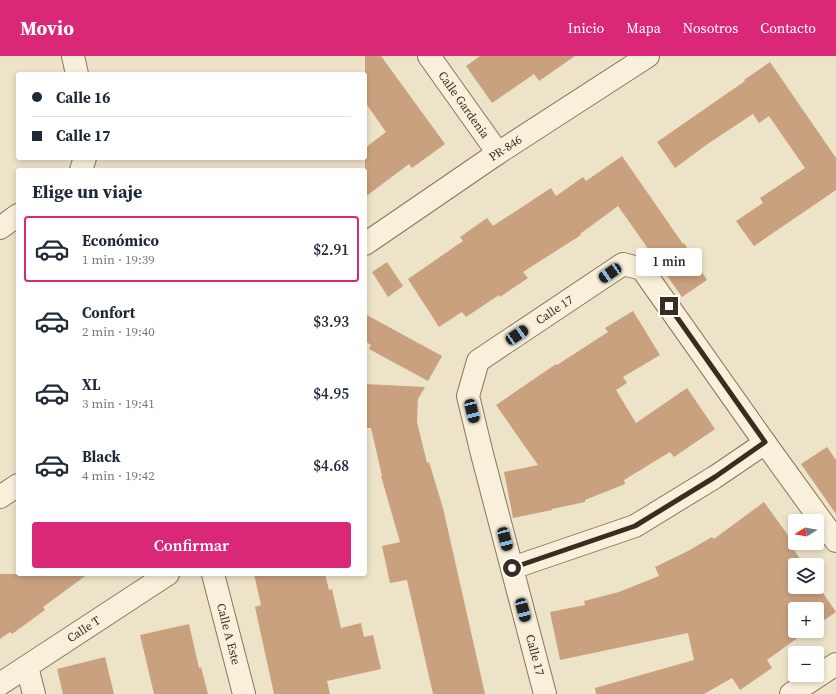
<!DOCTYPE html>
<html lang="es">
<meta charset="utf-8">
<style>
body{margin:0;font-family:"Source Serif 4",serif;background:#f6f6f7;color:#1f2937;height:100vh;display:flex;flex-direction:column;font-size:15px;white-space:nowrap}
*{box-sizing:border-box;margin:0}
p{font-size:13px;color:#747a83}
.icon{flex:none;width:22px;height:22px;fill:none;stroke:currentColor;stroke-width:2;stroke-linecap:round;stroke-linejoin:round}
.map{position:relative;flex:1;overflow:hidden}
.drawer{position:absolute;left:16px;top:112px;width:351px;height:408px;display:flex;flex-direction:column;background:#fff;border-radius:4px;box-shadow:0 2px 6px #0003}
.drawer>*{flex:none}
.guide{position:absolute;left:16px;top:16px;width:351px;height:88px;border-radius:4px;box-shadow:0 2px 6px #0003;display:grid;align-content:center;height:88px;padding:0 16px;background:#fff}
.needle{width:26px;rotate:259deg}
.controls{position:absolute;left:788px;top:458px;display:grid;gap:8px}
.controls a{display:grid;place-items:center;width:36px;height:36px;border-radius:4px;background:#fff;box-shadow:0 2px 6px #0003;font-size:20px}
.end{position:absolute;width:18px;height:18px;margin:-9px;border:5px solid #392d20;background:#fff;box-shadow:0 0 0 2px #fff}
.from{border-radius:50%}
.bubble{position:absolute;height:28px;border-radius:4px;background:#fff;box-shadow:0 2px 6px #0003;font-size:13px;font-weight:600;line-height:28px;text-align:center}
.car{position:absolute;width:12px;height:24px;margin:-12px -6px;border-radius:5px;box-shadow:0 0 3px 1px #0007;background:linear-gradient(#222 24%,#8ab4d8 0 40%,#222 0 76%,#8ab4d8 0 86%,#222 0)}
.guide b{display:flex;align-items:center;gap:14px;height:38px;font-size:15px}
.guide b+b{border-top:1px solid #e0e1e3}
.guide i{width:10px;height:10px;background:#1f2937}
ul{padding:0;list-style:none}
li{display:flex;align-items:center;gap:12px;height:66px;margin:0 8px 6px;padding:0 8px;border:2px solid transparent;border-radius:4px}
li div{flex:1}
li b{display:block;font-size:15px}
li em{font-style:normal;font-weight:600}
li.active{border-color:#db2777}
li>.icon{width:36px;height:36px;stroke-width:1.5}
h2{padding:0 16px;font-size:18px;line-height:48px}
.cta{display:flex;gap:8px;margin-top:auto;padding:8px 16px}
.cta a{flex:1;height:46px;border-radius:4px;background:#db2777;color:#fff;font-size:16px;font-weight:600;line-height:46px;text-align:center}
header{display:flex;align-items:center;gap:24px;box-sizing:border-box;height:56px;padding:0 20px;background:#db2777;color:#fff}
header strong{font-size:19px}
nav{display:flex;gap:22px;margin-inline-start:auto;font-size:14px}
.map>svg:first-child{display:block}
.building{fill:#c9a17f}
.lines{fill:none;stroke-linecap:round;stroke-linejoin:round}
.minor-casing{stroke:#88765d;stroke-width:24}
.tertiary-casing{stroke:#88765d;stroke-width:24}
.minor{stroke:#f8f0db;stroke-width:22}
.tertiary{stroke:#f8f0db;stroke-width:22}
.route{stroke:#392d20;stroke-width:5}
.labels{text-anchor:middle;stroke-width:3;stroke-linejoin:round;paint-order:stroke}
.street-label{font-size:12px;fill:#392d20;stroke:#f4edd7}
</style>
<header>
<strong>Movio</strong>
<nav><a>Inicio</a><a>Mapa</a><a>Nosotros</a><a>Contacto</a></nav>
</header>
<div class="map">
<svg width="836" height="638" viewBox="0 0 836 638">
<rect width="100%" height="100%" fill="#ede3c8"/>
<g class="building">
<polygon points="365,0 381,0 445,88 412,112 409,108 365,141 365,92 386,76 365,46"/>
<polygon points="480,0 575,0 539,25 534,18 492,47 466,10"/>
<polygon points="770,6 836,102 836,134 754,190 736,165 763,147 760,142 805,112 769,60 759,67 753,58 709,87 675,112 657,86 745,25 744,24"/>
<polygon points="622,100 683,188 684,187 707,224 682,241 618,150 580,178 581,179 523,216 528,222 500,241 499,239 466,261 462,256 439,271 408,223 463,185 460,181 487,162 493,170 551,132 556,140 583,121 586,125"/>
<polygon points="387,206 403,230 388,241 372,216"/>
<polygon points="633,255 660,299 623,321 627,327 616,334 636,367 687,332 715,373 674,401 670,396 624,424 625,428 585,444 585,446 552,453 552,454 513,462 504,416 538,409 496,349 556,308 557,309 608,276 605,272"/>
<polygon points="365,258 442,300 428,325 369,293 371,289 365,285"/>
<polygon points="365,328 425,331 418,343 417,366 427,407 429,406 443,452 485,638 433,638 407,524 390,527 382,490 400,486 381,420 382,420 371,372 365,372"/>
<polygon points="827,391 836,404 836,458 801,408"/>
<polygon points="764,446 795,489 792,491 804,509 795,509 795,531 817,531 817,528 836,556 817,569 817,553 795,553 795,575 807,575 767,604 772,612 740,634 732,622 704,638 596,638 595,632 694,604 688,577 560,604 550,556 585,549 584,545 619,536 659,520 655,511 688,495 712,481 714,483"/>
<polygon points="0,518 88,518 43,551 45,554 12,578 10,576 0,583"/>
<polygon points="254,518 325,518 329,534 332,533 341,572 361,567 364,581 373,579 381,613 327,625 330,638 274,638 255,551 261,549"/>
<polygon points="189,568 199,612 201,611 208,638 154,638 140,579"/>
<polygon points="105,601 114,638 63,638 57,613"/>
</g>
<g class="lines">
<defs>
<g id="minor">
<polyline points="73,0 77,18"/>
<path id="s1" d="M429,0L498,97"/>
<polyline points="81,114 85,102"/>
<polyline points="0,172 18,159"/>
<polyline points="512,512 635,470 715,421 765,387"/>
<path id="s2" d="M213,518L244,638"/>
<polyline points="27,611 34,638"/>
<path id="s3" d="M0,628L168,518"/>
<path id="s4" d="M545,638L482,398L468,340L478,305L623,208L642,213L765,387L836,485"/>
<polyline points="791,638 836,608"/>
</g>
<g id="tertiary">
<path id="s5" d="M365,188L498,97L648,0"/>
<polyline points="0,441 18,429"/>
</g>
</defs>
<use href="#minor" class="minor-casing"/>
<use href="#tertiary" class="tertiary-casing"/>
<use href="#minor" class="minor"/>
<use href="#tertiary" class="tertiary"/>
</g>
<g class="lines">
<polyline class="route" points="512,512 635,470 715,421 765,386 669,250"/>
</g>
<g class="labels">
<g class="street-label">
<text dy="4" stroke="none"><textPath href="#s1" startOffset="60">Calle Gardenia</textPath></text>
<text dy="4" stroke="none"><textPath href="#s5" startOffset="170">PR-846</textPath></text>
<text dy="4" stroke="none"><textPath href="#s4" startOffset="436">Calle 17</textPath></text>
<text dy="4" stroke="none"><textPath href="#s3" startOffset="100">Calle T</textPath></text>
<text dy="4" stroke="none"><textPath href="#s2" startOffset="62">Calle A Este</textPath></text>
<text transform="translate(535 599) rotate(75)" y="4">Calle 17</text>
</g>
</g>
</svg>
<div class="controls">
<a><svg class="needle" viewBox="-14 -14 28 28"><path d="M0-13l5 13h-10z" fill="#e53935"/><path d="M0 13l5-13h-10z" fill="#747a83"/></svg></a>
<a><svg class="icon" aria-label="layers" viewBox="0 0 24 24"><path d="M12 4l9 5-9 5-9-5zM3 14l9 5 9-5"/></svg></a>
<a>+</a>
<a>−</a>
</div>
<i class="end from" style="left:512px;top:512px"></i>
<i class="end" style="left:669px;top:250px"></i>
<div class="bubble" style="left:636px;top:192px;width:66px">1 min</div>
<i class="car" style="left:610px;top:217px;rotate:236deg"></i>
<i class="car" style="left:517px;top:279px;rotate:56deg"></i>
<i class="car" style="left:472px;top:355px;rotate:166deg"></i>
<i class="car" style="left:505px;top:483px;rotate:165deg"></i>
<i class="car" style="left:523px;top:554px;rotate:165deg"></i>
<div class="guide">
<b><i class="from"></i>Calle 16</b>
<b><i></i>Calle 17</b>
</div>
<section class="drawer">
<h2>Elige un viaje</h2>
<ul>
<li class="active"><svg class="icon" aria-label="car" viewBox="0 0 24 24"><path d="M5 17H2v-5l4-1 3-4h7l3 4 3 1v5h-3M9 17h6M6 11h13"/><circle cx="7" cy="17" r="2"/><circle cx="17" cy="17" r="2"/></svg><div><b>Económico</b><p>1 min · 19:39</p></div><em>$2.91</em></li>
<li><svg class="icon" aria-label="car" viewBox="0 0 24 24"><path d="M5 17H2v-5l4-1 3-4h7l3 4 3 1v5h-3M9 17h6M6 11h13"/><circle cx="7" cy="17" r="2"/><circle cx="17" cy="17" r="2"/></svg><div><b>Confort</b><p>2 min · 19:40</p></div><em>$3.93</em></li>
<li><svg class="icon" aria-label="car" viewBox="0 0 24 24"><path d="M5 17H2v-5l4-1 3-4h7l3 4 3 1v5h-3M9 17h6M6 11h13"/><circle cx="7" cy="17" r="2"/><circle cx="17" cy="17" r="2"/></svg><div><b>XL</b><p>3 min · 19:41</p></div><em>$4.95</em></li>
<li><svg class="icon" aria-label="car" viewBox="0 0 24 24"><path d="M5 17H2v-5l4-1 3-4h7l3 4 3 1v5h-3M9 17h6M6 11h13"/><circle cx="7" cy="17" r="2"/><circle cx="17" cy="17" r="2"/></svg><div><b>Black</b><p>4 min · 19:42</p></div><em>$4.68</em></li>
</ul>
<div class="cta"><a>Confirmar</a></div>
</section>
</div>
